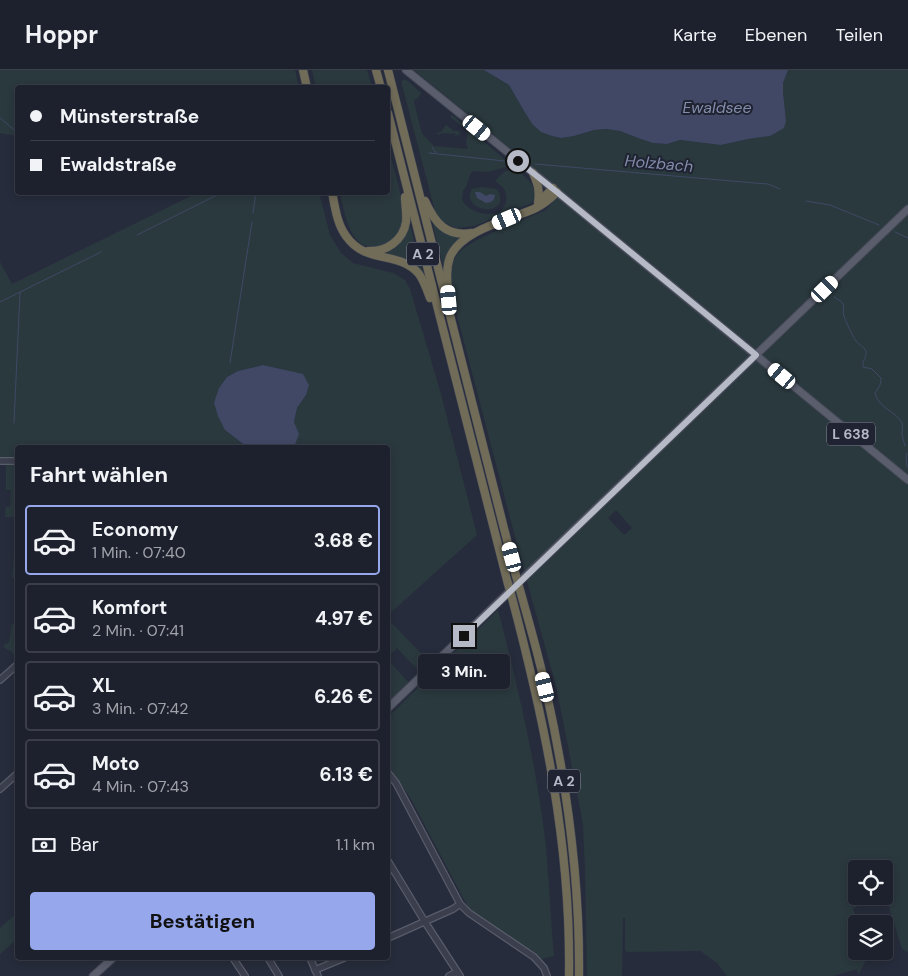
<!DOCTYPE html>
<html lang="de">
<meta charset="utf-8">
<style>
body{margin:0;font-family:"DM Sans",sans-serif;background:#2a2e39;color:#f1f3f6;height:100vh;display:flex;flex-direction:column;font-size:19px;white-space:nowrap}
*{box-sizing:border-box;margin:0}
p{font-size:16px;color:#a0a3aa}
.icon{flex:none;width:28px;height:28px;fill:none;stroke:currentColor;stroke-width:2;stroke-linecap:round;stroke-linejoin:round}
.map{position:relative;flex:1;overflow:hidden}
.sheet{position:absolute;left:15px;top:375px;width:375px;height:515px;display:flex;flex-direction:column;background:#1d212d;border-radius:5px;box-shadow:0 2px 8px #0003,0 0 0 1px #3b3e49}
.sheet>*{flex:none}
.guide{position:absolute;left:15px;top:15px;width:375px;height:110px;border-radius:5px;box-shadow:0 2px 8px #0003,0 0 0 1px #3b3e49;display:grid;align-content:center;height:110px;padding:0 15px;background:#1d212d}
.fabs{position:absolute;left:848px;top:790px;display:grid;gap:10px}
.fabs a{display:grid;place-items:center;width:45px;height:45px;border-radius:5px;background:#1d212d;box-shadow:0 2px 8px #0003,0 0 0 1px #3b3e49;font-size:25px}
.end{position:absolute;width:22px;height:22px;margin:-11px;border:6px solid #b6bac7;background:#111;box-shadow:0 0 0 2px #111}
.from{border-radius:50%}
.bubble{position:absolute;height:35px;border-radius:5px;background:#1d212d;box-shadow:0 2px 8px #0003,0 0 0 1px #3b3e49;font-size:16px;font-weight:700;line-height:35px;text-align:center}
.car{position:absolute;width:15px;height:30px;margin:-15px -8px;border-radius:6px;box-shadow:0 0 4px 1px #0007;background:linear-gradient(#fff 24%,#345 0 40%,#fff 0 76%,#345 0 86%,#fff 0)}
.guide b{display:flex;align-items:center;gap:18px;height:48px;font-size:19px}
.guide b+b{border-top:1px solid #3b3e49}
.guide i{width:12px;height:12px;background:#f1f3f6}
ul{padding:0;list-style:none}
li{display:flex;align-items:center;gap:15px;height:70px;margin:0 10px 8px;padding:0 5px;border:2px solid #3b3e49;border-radius:5px}
li div{flex:1}
li b{display:block;font-size:19px}
li em{font-style:normal;font-weight:700}
li.selected{border-color:#96a7ec}
li>.icon{width:45px;height:45px;stroke-width:1.5}
h2{padding:0 15px;font-size:22px;line-height:60px}
.pay{display:flex;align-items:center;gap:12px;height:55px;padding:0 15px;font-size:19px}
.pay p{margin-inline-start:auto}
.primary-button{display:flex;gap:10px;margin-top:auto;padding:10px 15px}
.primary-button a{flex:1;height:58px;border-radius:5px;background:#96a7ec;color:#111;font-size:20px;font-weight:700;line-height:58px;text-align:center}
header{display:flex;align-items:center;gap:30px;box-sizing:border-box;height:70px;padding:0 25px;background:#1d212d;border-bottom:1px solid #3b3e49}
header strong{font-size:24px}
nav{display:flex;gap:28px;margin-inline-start:auto;font-size:18px}
.map>svg:first-child{display:block}
.green{fill:#2a393e;fill-rule:evenodd}
.water{fill:#404865}
.lines{fill:none;stroke-linecap:round;stroke-linejoin:round}
.stream{stroke:#404865;stroke-width:1}
.minor-casing{stroke:#595c6a;stroke-width:8}
.major-casing{stroke:#444755;stroke-width:9}
.highway-casing{stroke:#464957;stroke-width:9}
.minor{stroke:#3b3e4c;stroke-width:5.5}
.major{stroke:#595d6c;stroke-width:7}
.highway{stroke:#716c58;stroke-width:8}
.highway-bridge-casing{stroke:#464957;stroke-width:9;stroke-linecap:butt}
.highway-bridge{stroke:#716c58;stroke-width:8}
.route{stroke:#b6bac7;stroke-width:6}
.labels{text-anchor:middle;stroke-width:4;stroke-linejoin:round;paint-order:stroke}
.shield{fill:#202331;stroke:#898d9a;stroke-width:1}
.shield-label{font-size:14px;font-weight:bold;fill:#b6bac7}
.water-label{font-size:16px;font-style:italic;fill:#828cab;stroke:#202331}
</style>
<header>
<strong>Hoppr</strong>
<nav><a>Karte</a><a>Ebenen</a><a>Teilen</a></nav>
</header>
<div class="map">
<svg width="908" height="906" viewBox="0 0 908 906">
<rect width="100%" height="100%" fill="#272c3c"/>
<g class="green">
<polygon points="0,0 295,0 299,17 18,18 17,66 0,63"/>
<polygon points="312,0 367,0 372,17 316,17"/>
<path d="M414,0H484L509,15L524,41L537,59L552,66L561,68L574,66L594,60L606,59L620,61L638,68L653,73L667,74L680,70L721,75L748,69L770,66L786,51L783,22V13L788,0H908V882L902,879L886,828L853,838L857,854H856V881H865L867,889L858,905L857,899L833,906H727L717,893L699,880V881L627,882L625,880V848H623L622,906H587L585,798L583,754L567,671L556,616L522,493L453,230C451,215 448,198 457,185C468,169 527,149 546,140L554,131L560,119ZM616,440L632,458L624,465L608,448ZM856,799H884V826H856Z"/>
<path d="M404,9L409,12L421,23L418,28L415,29L414,32L422,64L434,76L468,79L466,74L468,61L450,47L452,45L502,87L508,94L506,97L488,102L473,101C467,107 470,113 463,121C463,122 462,129 462,129C465,140 487,147 497,143C506,139 509,127 504,119C502,116 498,113 495,111L504,102L514,98C527,109 539,114 532,133L474,156L456,158L443,152L435,141L402,15V11Z"/>
<polygon points="446,55 454,61 459,61 460,64 459,65 454,66 456,64 442,63 439,65 436,63 441,62"/>
<path d="M388,77C393,98 407,135 402,156C400,164 392,171 384,175C351,188 345,144 340,123L388,122Z"/>
<path d="M481,117L497,119C514,148 459,144 472,119Z"/>
<polygon points="197,123 319,123 330,165 341,183 353,193 393,203 405,210 410,219 441,324 477,465 388,545 388,378 294,377 298,364 294,352 297,338 306,325 289,301 263,295 238,301 227,307 219,318 225,360 247,377 18,378 17,589 10,580 8,580 3,576 9,572 12,554 14,554 16,508 12,508 17,447 5,447 6,437 10,437 11,420 6,420 6,388 0,388 0,192 12,214"/>
<polygon points="409,151 417,184 413,185 418,185 424,206 377,182 382,182"/>
<polygon points="432,151 463,166 445,201 438,176 442,175 438,176"/>
<path d="M498,540C517,613 534,686 544,760C549,802 550,844 554,886L542,889L475,843L468,837L411,729L396,707L388,697V647Z"/>
<polygon points="388,549 430,593 420,602 397,578 388,587"/>
<polygon points="388,590 409,613 388,632"/>
<polygon points="17,843 17,869 0,884 0,858"/>
</g>
<g class="water">
<polygon points="484,0 788,0 783,13 783,22 786,51 784,58 770,66 748,69 721,75 680,70 667,74 653,73 638,68 620,61 606,59 594,60 574,66 561,68 552,66 541,62 533,55 524,41 509,15"/>
<polygon points="475,122 480,122 486,126 490,124 495,125 494,129 491,132 486,133 477,128"/>
<polygon points="263,295 303,304 309,315 306,325 297,338 294,352 299,364 294,377 247,377 225,360 218,346 214,333 219,318 227,307 238,301"/>
</g>
<g class="lines">
<g class="stream">
<polyline points="0,48 18,63"/>
<polyline points="432,77 436,83"/>
<polyline points="429,83 504,91"/>
<polyline points="535,94 755,113 768,114 780,119"/>
<polyline points="806,131 830,135 879,155"/>
<polyline points="253,143 256,122"/>
<polyline points="895,162 908,168"/>
<polyline points="137,165 223,122"/>
<path d="M834,227C837,230 841,230 843,234C845,238 842,242 844,246C846,252 852,265 856,271C859,275 865,277 866,282C867,287 862,290 863,297L872,299L881,308V311L880,315L875,323C879,339 896,341 902,353C903,356 902,360 902,364C903,369 904,373 905,376"/>
<polyline points="0,232 101,182"/>
<polyline points="230,293 252,152"/>
<polyline points="14,353 20,222"/>
<polyline points="907,397 906,388 907,383"/>
</g>
<defs>
<g id="minor">
<polyline points="0,391 18,391"/>
<polyline points="0,610 18,594"/>
<polyline points="388,703 396,713 460,834 469,843 534,887 544,898 547,906"/>
<polyline points="0,719 18,703"/>
<polyline points="388,791 425,852 460,906"/>
<polyline points="388,868 453,839 460,834"/>
<polyline points="233,888 245,906"/>
<polyline points="268,888 279,906"/>
<polyline points="310,888 318,906"/>
<polyline points="315,900 344,888"/>
<polyline points="449,906 457,902"/>
</g>
<g id="major">
<polyline points="406,0 557,122 908,410"/>
<polyline points="388,638 908,139"/>
<polyline points="93,906 113,888"/>
</g>
<g id="highway">
<polyline points="303,0 307,18"/>
<polyline points="376,0 381,18"/>
<polyline points="388,0 516,506"/>
<polyline points="388,43 508,514"/>
<path d="M533,103C538,114 540,121 538,133"/>
<path d="M332,122C335,137 337,154 346,166C366,195 399,180 419,204C424,211 427,220 430,228"/>
<path d="M425,131C435,153 446,167 472,163"/>
<polyline points="539,132 553,118"/>
<path d="M368,181C386,182 403,171 406,152C407,144 405,135 405,127"/>
<path d="M448,222C447,210 446,198 450,187C462,159 510,150 536,138C544,134 551,128 557,122"/>
<path d="M520,520C529,553 539,586 546,620C567,714 580,809 579,906"/>
<path d="M512,528C545,653 571,776 569,906"/>
</g>
</defs>
<use href="#minor" class="minor-casing"/>
<use href="#major" class="major-casing"/>
<use href="#highway" class="highway-casing"/>
<use href="#minor" class="minor"/>
<use href="#major" class="major"/>
<use href="#highway" class="highway"/>
<defs>
<g id="highway-bridge">
<polyline points="516,506 520,520"/>
<polyline points="508,514 512,528"/>
</g>
</defs>
<use href="#highway-bridge" class="highway-bridge-casing"/>
<use href="#highway-bridge" class="highway-bridge"/>
</g>
<g class="lines">
<polyline class="route" points="464,566 756,285 557,122 518,91"/>
</g>
<g class="labels">
<g class="shield">
<rect x="407" y="172.5" width="32" height="23" rx="4"/>
<rect x="827" y="352.5" width="48" height="23" rx="4"/>
<rect x="548" y="699.5" width="32" height="23" rx="4"/>
</g>
<g class="shield-label">
<text x="423" y="189">A 2</text>
<text x="851" y="369">L 638</text>
<text x="564" y="716">A 2</text>
</g>
<g class="water-label">
<text x="717" y="43">Ewaldsee</text>
<text transform="translate(659 93) rotate(5)" y="6">Holzbach</text>
</g>
</g>
</svg>
<div class="fabs">
<a><svg class="icon" aria-label="locate" viewBox="0 0 24 24"><circle cx="12" cy="12" r="6"/><path d="M12 2v4M12 18v4M2 12h4M18 12h4"/></svg></a>
<a><svg class="icon" aria-label="layers" viewBox="0 0 24 24"><path d="M12 4l9 5-9 5-9-5zM3 14l9 5 9-5"/></svg></a>
</div>
<i class="end from" style="left:518px;top:91px"></i>
<i class="end" style="left:464px;top:566px"></i>
<div class="bubble" style="left:418px;top:584px;width:92px">3 Min.</div>
<i class="car" style="left:477px;top:58px;rotate:129deg"></i>
<i class="car" style="left:507px;top:149px;rotate:247deg"></i>
<i class="car" style="left:825px;top:219px;rotate:46deg"></i>
<i class="car" style="left:449px;top:230px;rotate:355deg"></i>
<i class="car" style="left:782px;top:306px;rotate:310deg"></i>
<i class="car" style="left:512px;top:487px;rotate:345deg"></i>
<i class="car" style="left:545px;top:617px;rotate:346deg"></i>
<div class="guide">
<b><i class="from"></i>Münsterstraße</b>
<b><i></i>Ewaldstraße</b>
</div>
<section class="sheet">
<h2>Fahrt wählen</h2>
<ul>
<li class="selected"><svg class="icon" aria-label="car" viewBox="0 0 24 24"><path d="M5 17H2v-5l4-1 3-4h7l3 4 3 1v5h-3M9 17h6M6 11h13"/><circle cx="7" cy="17" r="2"/><circle cx="17" cy="17" r="2"/></svg><div><b>Economy</b><p>1 Min. · 07:40</p></div><em>3.68 €</em></li>
<li><svg class="icon" aria-label="car" viewBox="0 0 24 24"><path d="M5 17H2v-5l4-1 3-4h7l3 4 3 1v5h-3M9 17h6M6 11h13"/><circle cx="7" cy="17" r="2"/><circle cx="17" cy="17" r="2"/></svg><div><b>Komfort</b><p>2 Min. · 07:41</p></div><em>4.97 €</em></li>
<li><svg class="icon" aria-label="car" viewBox="0 0 24 24"><path d="M5 17H2v-5l4-1 3-4h7l3 4 3 1v5h-3M9 17h6M6 11h13"/><circle cx="7" cy="17" r="2"/><circle cx="17" cy="17" r="2"/></svg><div><b>XL</b><p>3 Min. · 07:42</p></div><em>6.26 €</em></li>
<li><svg class="icon" aria-label="car" viewBox="0 0 24 24"><path d="M5 17H2v-5l4-1 3-4h7l3 4 3 1v5h-3M9 17h6M6 11h13"/><circle cx="7" cy="17" r="2"/><circle cx="17" cy="17" r="2"/></svg><div><b>Moto</b><p>4 Min. · 07:43</p></div><em>6.13 €</em></li>
</ul>
<div class="pay"><svg class="icon" aria-label="cash" viewBox="0 0 24 24"><path d="M3 7h18v10H3z"/><circle cx="12" cy="12" r="2"/></svg>Bar<p>1.1 km</p></div>
<div class="primary-button"><a>Bestätigen</a></div>
</section>
</div>
